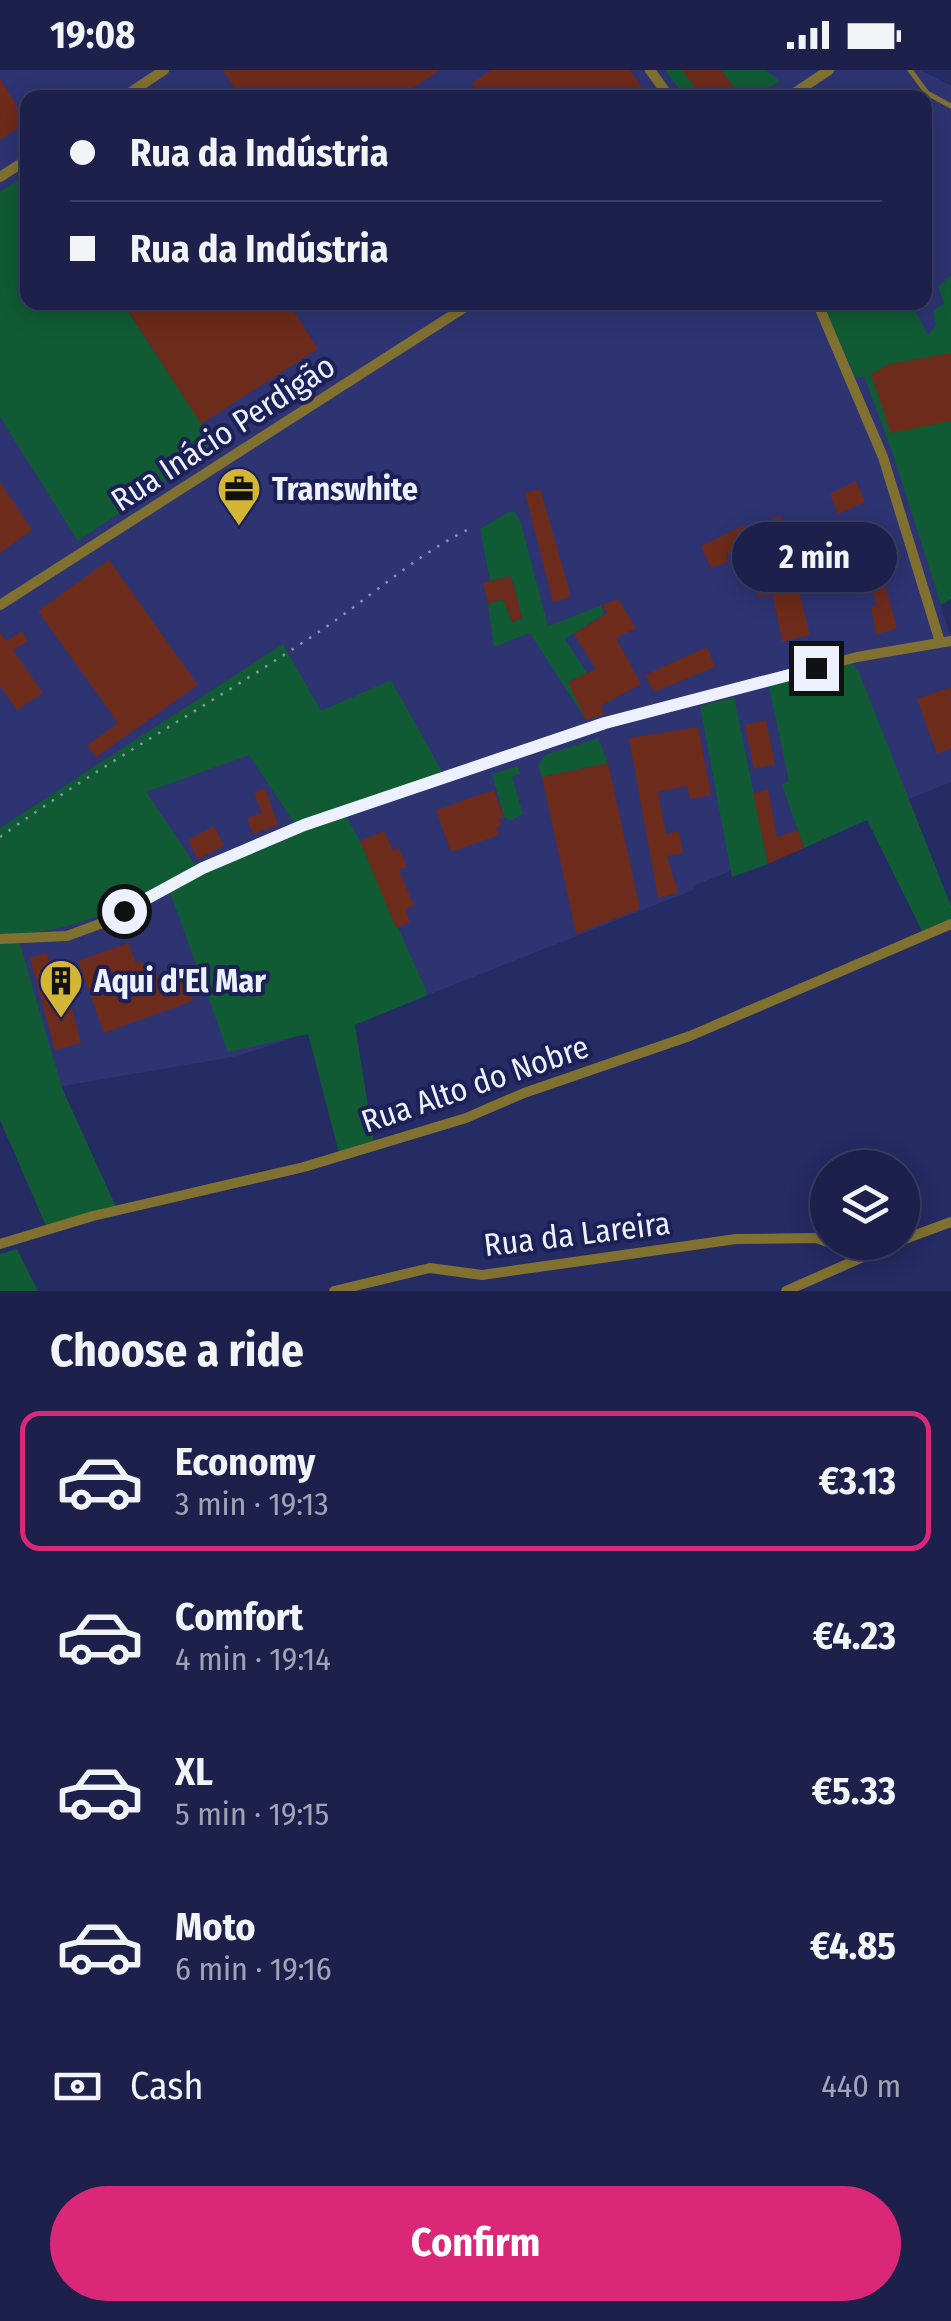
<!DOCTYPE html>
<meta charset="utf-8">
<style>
body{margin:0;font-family:"Fira Sans Condensed",sans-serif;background:#292d54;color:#f1f3f6;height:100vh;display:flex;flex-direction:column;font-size:38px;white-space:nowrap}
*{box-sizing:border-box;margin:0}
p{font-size:32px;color:#a0a3b5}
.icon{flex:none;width:55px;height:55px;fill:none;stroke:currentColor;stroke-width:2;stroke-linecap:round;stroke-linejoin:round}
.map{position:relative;height:1221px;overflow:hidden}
.side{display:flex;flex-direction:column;background:#1c204a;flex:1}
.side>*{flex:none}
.guide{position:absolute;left:20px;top:20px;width:912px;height:220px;border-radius:20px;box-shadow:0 5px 25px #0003,0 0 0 2px #3a3e62;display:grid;align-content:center;height:220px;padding:0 50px;background:#1c204a}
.tools{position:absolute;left:810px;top:1080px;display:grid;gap:20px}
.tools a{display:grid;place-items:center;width:110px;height:110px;border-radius:50%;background:#1c204a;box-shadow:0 5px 25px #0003,0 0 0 2px #3a3e62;font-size:50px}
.end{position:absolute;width:45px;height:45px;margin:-22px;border:12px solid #edf1ff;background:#111;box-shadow:0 0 0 5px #111}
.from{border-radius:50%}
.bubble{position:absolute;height:70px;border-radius:35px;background:#1c204a;box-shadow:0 5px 25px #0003,0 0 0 2px #3a3e62;font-size:32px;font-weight:700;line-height:70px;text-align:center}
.guide b{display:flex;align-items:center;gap:35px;height:95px;font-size:38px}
.guide b+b{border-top:2px solid #3a3e62}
.guide i{width:25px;height:25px;background:#f1f3f6}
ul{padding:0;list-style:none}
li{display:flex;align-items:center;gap:30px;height:140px;margin:0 20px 15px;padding:0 30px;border:5px solid transparent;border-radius:20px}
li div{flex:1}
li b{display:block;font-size:38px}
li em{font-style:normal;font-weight:700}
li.on{border-color:#db2777}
li>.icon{width:90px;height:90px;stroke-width:1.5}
h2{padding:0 50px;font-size:45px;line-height:120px}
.pay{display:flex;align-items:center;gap:25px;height:110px;padding:0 50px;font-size:38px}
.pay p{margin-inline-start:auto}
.primary-button{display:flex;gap:20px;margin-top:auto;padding:20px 50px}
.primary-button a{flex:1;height:115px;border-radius:60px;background:#db2777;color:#fff;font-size:40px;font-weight:700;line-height:115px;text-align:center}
.status{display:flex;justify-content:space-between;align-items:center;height:70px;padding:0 50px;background:#1c204a;direction:ltr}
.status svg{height:28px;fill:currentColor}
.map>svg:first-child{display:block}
.built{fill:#2e3472;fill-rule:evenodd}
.green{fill:#105b34}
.building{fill:#6d2b1b}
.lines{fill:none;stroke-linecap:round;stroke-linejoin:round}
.path{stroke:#8c91b3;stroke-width:2.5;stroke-dasharray:2.5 8;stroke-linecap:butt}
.lane{stroke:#817131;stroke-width:5}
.street{stroke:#817131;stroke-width:10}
.route{stroke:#edf1ff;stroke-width:12}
.labels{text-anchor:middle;stroke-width:8;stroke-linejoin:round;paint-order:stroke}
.street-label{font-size:32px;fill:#edf1ff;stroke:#1c2057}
.poi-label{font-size:32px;font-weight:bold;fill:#edf1ff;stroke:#1c2057;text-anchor:start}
</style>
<div class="status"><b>19:08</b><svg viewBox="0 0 49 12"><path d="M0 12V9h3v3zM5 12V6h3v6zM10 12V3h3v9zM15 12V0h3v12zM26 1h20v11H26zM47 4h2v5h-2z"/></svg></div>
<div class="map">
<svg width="951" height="1221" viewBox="0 0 951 1221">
<rect width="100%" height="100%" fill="#252b63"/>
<path class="built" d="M0,0H921L951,16V525L940,534L951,567V712L693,816V820L428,925L426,923L238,986L29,1022L0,1030ZM28,28H925V232H28Z"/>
<g class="green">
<polygon points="665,0 766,0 780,11 753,27 685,27"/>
<polygon points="27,104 28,232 131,233 125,237 217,376 78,471 0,347 0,122"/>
<polygon points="951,205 951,529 941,535 892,381 864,306 856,308 821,233 911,233 928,265 936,256 933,241 944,233 938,217"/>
<polygon points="509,442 514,442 520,450 548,556 602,535 603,545 565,569 587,603 568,612 586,650 530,563 494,577 488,534 503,529 512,552 522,548 511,506 490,511 480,459"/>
<path d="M283,574L321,641L391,610L444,705L297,757L249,685L146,722L197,797C139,827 84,861 17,864L62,1018L117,1139L46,1156L0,1050V758Z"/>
<polygon points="850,592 858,600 951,836 951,852 923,863 867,750 804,778 782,715 789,711 768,612"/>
<polygon points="734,627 768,794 732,807 700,636"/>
<polygon points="598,668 608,693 542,707 538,696 545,685"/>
<polygon points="518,696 520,704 512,707 523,744 510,751 504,747 492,704"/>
<polygon points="345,744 360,771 428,925 355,955 374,1073 339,1083 308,964 228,982 168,817 204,799"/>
<polygon points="17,1179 38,1221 0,1221 0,1184"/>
</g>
<g class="building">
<polygon points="223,0 440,0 398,28 241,28"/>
<polygon points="491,0 630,0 649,28 481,28 472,13"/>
<polygon points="682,0 721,0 739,24 734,28 702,28"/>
<polygon points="0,9 27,52 0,70"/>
<polygon points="131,232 288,232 318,279 201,354 125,236"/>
<polygon points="951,283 951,351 891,363 871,304 889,294"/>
<polygon points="856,411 865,432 838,444 830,424"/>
<polygon points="0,412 32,460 0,483"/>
<polygon points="540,419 570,522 570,527 553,532 525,423"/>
<polygon points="780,445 810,565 782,572 773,524 758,527 751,499 780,491 769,450"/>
<polygon points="745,455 752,472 726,485 728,492 711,498 701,476"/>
<polygon points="876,482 897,558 876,565 871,537 877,535 861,488"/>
<polygon points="109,490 198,615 96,687 87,675 118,653 38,541"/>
<polygon points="511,506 522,548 512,552 503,529 488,534 483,513"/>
<polygon points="618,529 636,558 616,568 641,614 601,636 605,644 586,650 568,612 596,599 574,564 607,543 602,535"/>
<polygon points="22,561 28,571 13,580 43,623 17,640 0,616 0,562 6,571"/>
<polygon points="707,577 715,597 654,622 645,605"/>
<polygon points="951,617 951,678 937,684 917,629"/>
<polygon points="766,650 775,694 754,699 745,655"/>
<polygon points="698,657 711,725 690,729 687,716 658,722 666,764 679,761 683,783 667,786 678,823 658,828 629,668"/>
<polygon points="608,693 640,839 576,864 542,707"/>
<polygon points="265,718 278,755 253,764 247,748 262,743 254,723"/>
<polygon points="768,719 777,767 798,760 804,778 768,794 753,724"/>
<polygon points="494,720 504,747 499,749 501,756 496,758 499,765 451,782 436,740"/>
<polygon points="214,756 224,776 198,789 188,770"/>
<polygon points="384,761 393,781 399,778 407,797 399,800 414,836 405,839 410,852 396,858 360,771"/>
<polygon points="128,873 136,893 142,891 148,908 181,896 193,931 104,963 78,891"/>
<polygon points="47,883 57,921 67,919 81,973 55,980 30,888"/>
</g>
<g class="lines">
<path class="path" d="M0,767C104,692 217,631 323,559C372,526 416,485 469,459"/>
<polyline class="lane" points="910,0 927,23 951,36"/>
<g class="street">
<polyline points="650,0 670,28"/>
<polyline points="122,28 164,0"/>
<polyline points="787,28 829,0"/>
<polyline points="0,107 28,89"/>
<polyline points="817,232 883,387 940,572"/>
<polyline points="0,535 473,232"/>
<polyline points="0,869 67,866 105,852 203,798 304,755 605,653 857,587 951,571"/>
<polyline points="902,1170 951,1152"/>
<polyline points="828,1172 861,1186"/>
<polyline points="0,1174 93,1146 304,1097 466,1048 524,1023 690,966 951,854"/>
<polyline points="334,1221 430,1198 482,1205 736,1169 816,1168 828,1172"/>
<polyline points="786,1221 897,1172"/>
</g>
</g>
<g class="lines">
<polyline class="route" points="124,841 203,798 304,755 605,653 816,598"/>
</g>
<defs>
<symbol id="office-pin" viewBox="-11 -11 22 30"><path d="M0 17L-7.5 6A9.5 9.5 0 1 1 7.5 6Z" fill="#d4b635" stroke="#1c2057"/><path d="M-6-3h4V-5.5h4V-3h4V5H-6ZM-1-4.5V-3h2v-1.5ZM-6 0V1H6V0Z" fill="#111"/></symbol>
<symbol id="building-pin" viewBox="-11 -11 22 30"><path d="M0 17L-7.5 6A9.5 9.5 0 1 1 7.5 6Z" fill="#d4b635" stroke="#1c2057"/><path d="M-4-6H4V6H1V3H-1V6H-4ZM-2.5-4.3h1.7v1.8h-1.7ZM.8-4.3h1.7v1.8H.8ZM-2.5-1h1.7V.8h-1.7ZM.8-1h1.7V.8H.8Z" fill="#111"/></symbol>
</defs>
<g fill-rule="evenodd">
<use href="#office-pin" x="214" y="394" width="50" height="68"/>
<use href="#building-pin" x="36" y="886" width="50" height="68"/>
</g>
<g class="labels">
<g class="street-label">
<text transform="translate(223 363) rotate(-33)" y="11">Rua Inácio Perdigão</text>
<text transform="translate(475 1014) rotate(-19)" y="11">Rua Alto do Nobre</text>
<text transform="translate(577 1164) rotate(-7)" y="11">Rua da Lareira</text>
</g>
<g class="poi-label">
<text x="272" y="430">Transwhite</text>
<text x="94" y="922">Aqui d'El Mar</text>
</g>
</g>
</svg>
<div class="tools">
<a><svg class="icon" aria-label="layers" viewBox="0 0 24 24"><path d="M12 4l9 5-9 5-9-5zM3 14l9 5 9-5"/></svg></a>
</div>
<i class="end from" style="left:124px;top:841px"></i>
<i class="end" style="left:816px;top:598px"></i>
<div class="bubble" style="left:732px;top:452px;width:165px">2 min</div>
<div class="guide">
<b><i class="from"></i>Rua da Indústria</b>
<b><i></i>Rua da Indústria</b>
</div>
</div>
<section class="side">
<h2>Choose a ride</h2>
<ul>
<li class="on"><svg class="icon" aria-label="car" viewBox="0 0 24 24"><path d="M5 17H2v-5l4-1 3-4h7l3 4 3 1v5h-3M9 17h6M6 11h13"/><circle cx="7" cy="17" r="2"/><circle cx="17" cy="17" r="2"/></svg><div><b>Economy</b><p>3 min · 19:13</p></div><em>€3.13</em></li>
<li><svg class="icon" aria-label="car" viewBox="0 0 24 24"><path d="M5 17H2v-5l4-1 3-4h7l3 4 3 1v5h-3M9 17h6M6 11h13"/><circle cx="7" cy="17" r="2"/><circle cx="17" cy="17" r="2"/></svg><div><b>Comfort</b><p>4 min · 19:14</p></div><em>€4.23</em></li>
<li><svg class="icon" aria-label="car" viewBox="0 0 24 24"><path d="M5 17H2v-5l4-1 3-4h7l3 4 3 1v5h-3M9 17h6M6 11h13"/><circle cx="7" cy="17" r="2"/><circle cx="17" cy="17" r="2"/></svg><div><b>XL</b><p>5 min · 19:15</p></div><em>€5.33</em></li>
<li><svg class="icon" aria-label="car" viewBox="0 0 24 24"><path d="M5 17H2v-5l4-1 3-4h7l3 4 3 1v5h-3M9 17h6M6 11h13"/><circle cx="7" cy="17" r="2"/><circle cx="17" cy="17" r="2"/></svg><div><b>Moto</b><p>6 min · 19:16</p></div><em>€4.85</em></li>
</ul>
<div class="pay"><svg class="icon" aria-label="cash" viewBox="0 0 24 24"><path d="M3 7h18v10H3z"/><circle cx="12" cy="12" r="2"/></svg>Cash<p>440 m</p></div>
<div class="primary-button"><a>Confirm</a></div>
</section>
